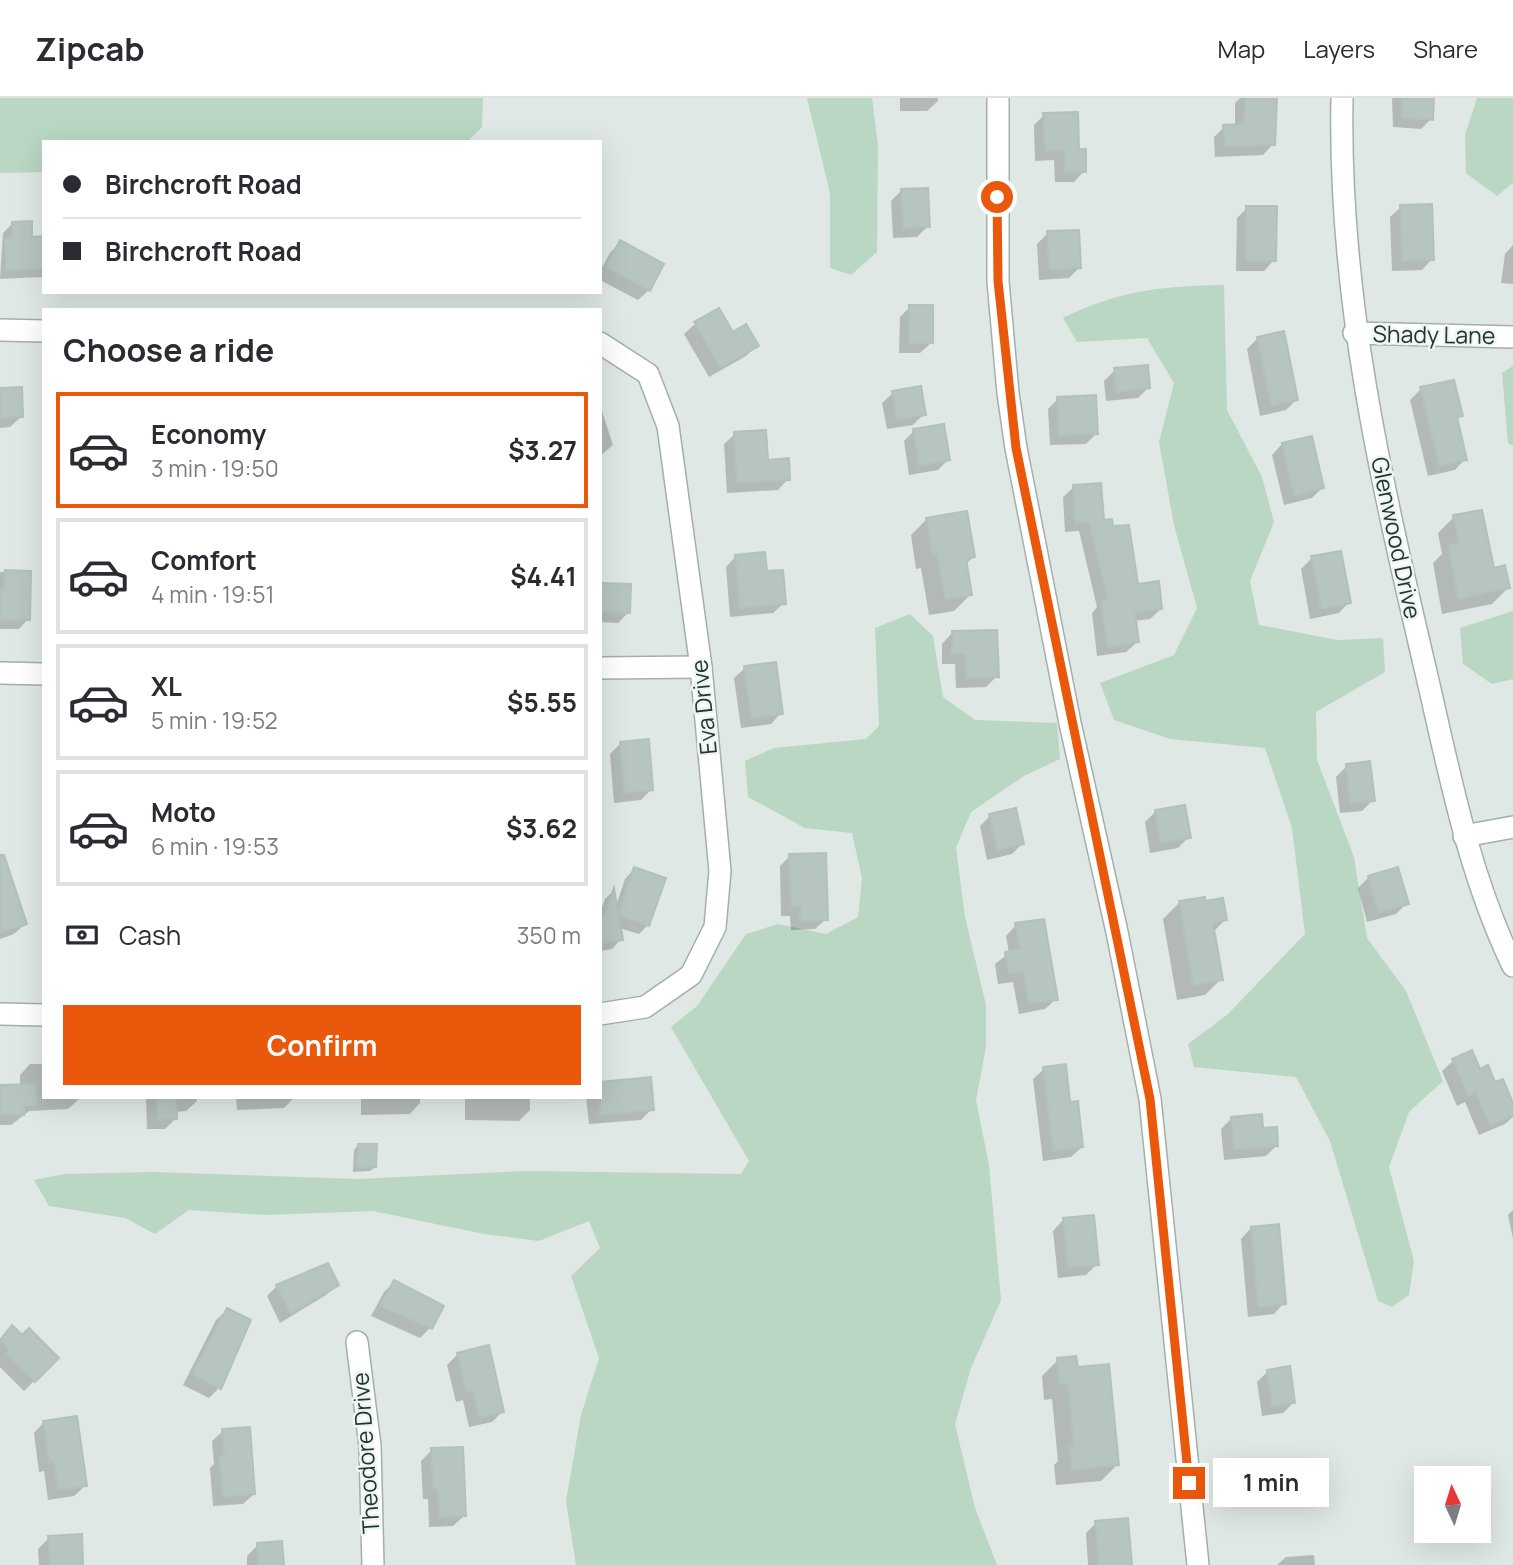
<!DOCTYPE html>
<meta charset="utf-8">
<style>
body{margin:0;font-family:Manrope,sans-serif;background:#f7f7f7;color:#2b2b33;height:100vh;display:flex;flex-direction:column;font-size:26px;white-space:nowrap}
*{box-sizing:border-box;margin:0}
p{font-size:23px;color:#7c7c81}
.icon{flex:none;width:38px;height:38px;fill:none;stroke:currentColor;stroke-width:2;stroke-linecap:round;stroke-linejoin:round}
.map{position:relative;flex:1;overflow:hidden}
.panel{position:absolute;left:42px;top:210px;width:560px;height:791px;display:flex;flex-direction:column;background:#fff;border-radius:0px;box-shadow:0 7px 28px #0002}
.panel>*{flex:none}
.banner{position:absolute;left:42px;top:42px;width:560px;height:154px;border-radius:0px;box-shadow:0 7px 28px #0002;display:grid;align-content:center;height:154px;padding:0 21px;background:#fff}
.needle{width:46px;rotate:356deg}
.tools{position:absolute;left:1414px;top:1368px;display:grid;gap:14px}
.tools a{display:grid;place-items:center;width:77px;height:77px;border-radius:0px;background:#fff;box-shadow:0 7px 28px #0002;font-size:35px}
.end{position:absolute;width:32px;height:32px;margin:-16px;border:9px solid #ea580c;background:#fff;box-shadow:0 0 0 4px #fff}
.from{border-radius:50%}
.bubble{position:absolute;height:49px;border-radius:0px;background:#fff;box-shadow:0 7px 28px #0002;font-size:23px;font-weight:700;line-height:49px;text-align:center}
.banner b{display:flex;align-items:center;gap:24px;height:66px;font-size:26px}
.banner b+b{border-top:2px solid #e1e1e2}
.banner i{width:18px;height:18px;background:#2b2b33}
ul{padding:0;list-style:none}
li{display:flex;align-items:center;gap:21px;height:116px;margin:0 14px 10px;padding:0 7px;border:4px solid #e1e1e2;border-radius:0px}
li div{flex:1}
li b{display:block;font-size:26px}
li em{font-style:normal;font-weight:700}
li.current{border-color:#ea580c}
li>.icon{width:63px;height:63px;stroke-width:1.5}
h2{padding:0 21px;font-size:32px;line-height:84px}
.pay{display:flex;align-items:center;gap:18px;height:77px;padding:0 21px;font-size:26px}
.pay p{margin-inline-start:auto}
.cta{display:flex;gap:14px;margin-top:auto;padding:14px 21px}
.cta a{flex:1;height:80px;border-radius:0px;background:#ea580c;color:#fff;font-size:28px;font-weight:700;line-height:80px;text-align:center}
header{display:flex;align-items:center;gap:42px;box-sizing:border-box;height:98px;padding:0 35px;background:#fff;border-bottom:2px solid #e1e1e2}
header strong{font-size:33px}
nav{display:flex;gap:38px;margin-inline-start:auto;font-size:24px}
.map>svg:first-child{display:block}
.green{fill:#b9d7c2}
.shadow{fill:#0003}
.building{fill:#b7c5c0;stroke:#b2c1bb;stroke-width:2}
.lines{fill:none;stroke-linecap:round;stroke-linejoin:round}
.minor-casing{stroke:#a3afab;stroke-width:24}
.minor{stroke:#fff;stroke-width:21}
.route{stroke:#ea580c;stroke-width:9}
.labels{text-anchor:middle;stroke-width:5;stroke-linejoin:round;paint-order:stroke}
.street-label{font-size:23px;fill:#223631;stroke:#eef5f2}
</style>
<header>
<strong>Zipcab</strong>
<nav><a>Map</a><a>Layers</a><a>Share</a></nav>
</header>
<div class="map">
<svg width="1513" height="1467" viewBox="0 0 1513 1467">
<rect width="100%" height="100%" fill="#dfe8e4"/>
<g class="green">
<polygon points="0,0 483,0 482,29 467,44 44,44 44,74 0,75"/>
<polygon points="807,0 872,0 878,48 877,154 851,177 830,170 830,95"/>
<polygon points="1477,0 1513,0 1513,85 1497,98 1466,75 1465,37"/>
<path d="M1224,187L1227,312L1262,379L1274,424L1250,483L1259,527L1337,542L1383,540L1385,574L1316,614L1317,662L1354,759L1367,840L1406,893L1443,983L1409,1014L1389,1069L1414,1163L1409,1197L1392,1209L1378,1203L1330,1043L1296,979L1194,969L1188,946L1227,917L1305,836L1292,730L1265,650L1170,641L1114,622L1100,585L1174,557L1197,510L1174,427L1159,344L1174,285L1147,240L1077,244L1063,220C1119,192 1163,188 1224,187Z"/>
<polygon points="1513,268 1513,348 1508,345 1502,275"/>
<polygon points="1513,513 1513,581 1492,586 1463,566 1460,530"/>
<polygon points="910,516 933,538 943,599 975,622 1057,625 1060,661 1024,678 971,714 956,750 965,819 986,907 986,949 976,1002 989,1067 1001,1202 971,1270 955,1326 975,1410 997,1467 576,1467 566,1403 581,1317 599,1260 571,1178 600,1150 589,1123 539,1143 484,1136 373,1113 265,1117 189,1112 155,1136 125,1120 49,1108 34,1082 64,1076 154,1074 358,1081 525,1073 741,1076 749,1063 671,929 697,908 746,836 778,826 826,836 858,819 862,780 852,735 805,730 748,699 745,663 774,650 866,641 879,628 875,530"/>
</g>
<g class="shadow">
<polygon points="900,0 938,0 938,3 927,13 900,13"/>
<polygon points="1240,0 1275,0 1273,46 1263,57 1215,59 1214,39 1224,29 1235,28 1235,5"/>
<polygon points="1392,0 1432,0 1431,21 1421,31 1393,29"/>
<polygon points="1044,17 1077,53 1084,73 1074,84 1055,84 1054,62 1035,63 1034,27"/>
<polygon points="902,92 928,128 917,139 893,140 891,103"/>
<polygon points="1401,109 1432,161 1422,172 1392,173 1390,119"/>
<polygon points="1247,110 1274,162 1264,173 1236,173 1237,120"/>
<polygon points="12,126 31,141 44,140 43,179 0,181 3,135"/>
<polygon points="1048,135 1080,169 1069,180 1039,182 1037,146"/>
<polygon points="620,144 649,192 638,202 600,182 600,173 610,155"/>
<polygon points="1513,147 1513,186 1501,185 1505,156"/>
<polygon points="910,209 931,245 920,255 899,255 900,219"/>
<polygon points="718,212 732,236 757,247 746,258 709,279 684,236 695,226"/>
<polygon points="1258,240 1296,302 1286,312 1260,318 1247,251"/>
<polygon points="1115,272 1148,290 1138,300 1106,303 1104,283"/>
<polygon points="0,291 21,319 10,329 0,330"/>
<polygon points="1421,291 1461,317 1456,323 1465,361 1455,372 1428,378 1410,302"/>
<polygon points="893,295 924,316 913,327 887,331 882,305"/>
<polygon points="1058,301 1097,335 1086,346 1050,347 1048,311"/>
<polygon points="600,307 613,347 600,358"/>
<polygon points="914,333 948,362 938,372 909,377 904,343"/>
<polygon points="735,336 788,381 778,392 727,395 724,346"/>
<polygon points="1282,346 1322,390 1312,400 1284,407 1272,357"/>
<polygon points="1074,389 1137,488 1161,511 1150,521 1134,523 1137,544 1126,554 1097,558 1092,515 1097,509 1079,433 1065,434 1063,399"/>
<polygon points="1454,419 1508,490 1492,506 1442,516 1433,465 1442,456 1438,435"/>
<polygon points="927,421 973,459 965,467 970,497 954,513 929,517 921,470 916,471 911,437"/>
<polygon points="736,458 766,475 784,505 773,515 730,519 726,469"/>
<polygon points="1312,460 1349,504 1339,515 1310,521 1301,471"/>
<polygon points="0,474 29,475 28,521 19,531 0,531"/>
<polygon points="600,487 629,514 618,525 600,524"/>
<polygon points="952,535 997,578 986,589 956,590 955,566 942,566 942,546"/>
<polygon points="745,570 781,615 771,626 741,630 734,580"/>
<polygon points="621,645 651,692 641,702 614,705 610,656"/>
<polygon points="1347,668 1373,702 1362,713 1340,715 1336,679"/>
<polygon points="1156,713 1189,739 1178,750 1150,755 1145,724"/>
<polygon points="990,718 1022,746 1012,756 987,762 980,728"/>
<polygon points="790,758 826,821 815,831 791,832 790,818 781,818 780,768"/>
<polygon points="0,765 25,826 14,836 0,841"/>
<polygon points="634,771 648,827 639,836 619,830 621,841 612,851 600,853 600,815 605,801 613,793 616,808 625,781"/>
<polygon points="1368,780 1407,805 1396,816 1367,824 1358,790"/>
<polygon points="1179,805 1225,822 1213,834 1221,881 1205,897 1177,902 1163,821"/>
<polygon points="1016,827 1056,901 1045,911 1019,916 1013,884 998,886 995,866 1009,855 1006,838"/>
<polygon points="1471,955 1479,973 1513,1009 1513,1019 1505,1026 1479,1037 1465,1004 1457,1008 1442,973 1453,963"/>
<polygon points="30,966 44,966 44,999 79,1001 68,1011 29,1013 11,1027 0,1027 0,989 20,988 20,977"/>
<polygon points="1044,971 1069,1006 1082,1049 1071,1059 1043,1063 1033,981"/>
<polygon points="146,999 197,999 197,1003 186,1013 175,1014 175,1021 165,1031 147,1031"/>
<polygon points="236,999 294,999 294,1000 284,1010 237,1012"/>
<polygon points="361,999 420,999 420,1005 410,1016 361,1017"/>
<polygon points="465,999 530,999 530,1012 519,1023 465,1022"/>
<polygon points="586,999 600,999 652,1011 641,1022 589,1026"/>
<polygon points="1232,1020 1262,1032 1277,1047 1266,1058 1224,1062 1221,1031"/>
<polygon points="358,1047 375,1069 370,1073 353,1074 354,1052"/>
<polygon points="1513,1112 1513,1141 1508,1117"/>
<polygon points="1063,1122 1097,1166 1086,1177 1058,1180 1053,1133"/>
<polygon points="1251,1130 1284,1205 1274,1216 1248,1219 1241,1141"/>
<polygon points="394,1184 430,1230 420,1240 371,1218 384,1194"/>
<polygon points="337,1187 326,1197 280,1225 267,1198 277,1188"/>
<polygon points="227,1212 235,1249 239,1251 219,1290 209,1300 183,1287 216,1222"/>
<polygon points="12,1229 22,1239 57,1260 24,1293 0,1269 0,1241"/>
<polygon points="458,1256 502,1314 492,1324 469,1329 463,1302 456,1304 447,1267"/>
<polygon points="1058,1262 1076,1271 1118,1366 1101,1383 1056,1387 1054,1367 1058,1363 1052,1301 1044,1302 1042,1278"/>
<polygon points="1268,1273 1293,1305 1283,1315 1262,1318 1257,1284"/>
<polygon points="44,1324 85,1388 74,1398 48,1402 44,1373 39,1374 34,1335"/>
<polygon points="223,1333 254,1396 243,1406 213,1408 210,1370 214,1366 212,1343"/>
<polygon points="432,1352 464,1418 453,1428 429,1429 428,1401 423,1401 421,1363"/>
<polygon points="1096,1425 1130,1467 1088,1467 1086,1435"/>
<polygon points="49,1440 82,1467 39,1467 38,1451"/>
<polygon points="258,1447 283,1467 247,1467 247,1458"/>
<polygon points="1314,1457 1315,1467 1277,1467 1286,1459"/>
</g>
<g class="building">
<polygon points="1245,0 1277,0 1275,47 1225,49 1223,27 1244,26"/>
<polygon points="1402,0 1434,0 1433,22 1402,20"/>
<polygon points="1078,14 1079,51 1086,51 1086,74 1065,74 1064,52 1045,53 1043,15"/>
<polygon points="928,90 930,129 903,130 901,91"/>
<polygon points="1432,106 1434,162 1402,163 1400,107"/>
<polygon points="1246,108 1277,108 1276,163 1246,163"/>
<polygon points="32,123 32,139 44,138 44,171 6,172 5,140 12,139 12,124"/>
<polygon points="1079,132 1081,170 1049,172 1047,133"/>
<polygon points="620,142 664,166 650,193 606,169"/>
<rect x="909" y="207" width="24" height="38"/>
<polygon points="719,210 733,234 746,226 759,248 720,270 694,224"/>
<polygon points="1284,233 1298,302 1271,308 1257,239"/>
<polygon points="1148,267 1150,290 1116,294 1114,270"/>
<polygon points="1454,282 1463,318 1457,319 1467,362 1439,368 1420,289"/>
<polygon points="921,288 926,317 897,322 892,293"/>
<polygon points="22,289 23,319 0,320 0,290"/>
<polygon points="1096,297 1098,336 1059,338 1057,299"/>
<polygon points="944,326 950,362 919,368 913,331"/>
<polygon points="766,332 768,362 789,360 790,382 737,385 734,334"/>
<polygon points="1312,338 1324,390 1294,398 1282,345"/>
<polygon points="1101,385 1104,422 1112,421 1113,428 1129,427 1138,486 1159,483 1162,511 1135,515 1139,544 1107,549 1101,503 1108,502 1089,424 1075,425 1073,387"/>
<polygon points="1482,412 1494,470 1505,467 1510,490 1458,501 1448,447 1459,445 1453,417"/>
<polygon points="967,413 975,459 966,461 972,497 945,501 937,455 932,456 926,420"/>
<polygon points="1341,453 1351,505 1321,511 1311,458"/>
<polygon points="765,454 767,473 783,472 786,506 740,510 735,457"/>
<polygon points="5,472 31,473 30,522 0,522 0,491 4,491"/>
<polygon points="600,485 631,486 630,515 600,514"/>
<polygon points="997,532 999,579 966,580 965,556 952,556 952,533"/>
<polygon points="776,564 783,616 751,620 744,568"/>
<polygon points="649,641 653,692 624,695 620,644"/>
<polygon points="1370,663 1375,703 1350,706 1346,666"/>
<polygon points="1185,707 1191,740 1160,745 1155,712"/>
<polygon points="1016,710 1024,746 997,752 989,716"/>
<polygon points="826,755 828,822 800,823 800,808 791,808 789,756"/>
<polygon points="0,757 4,757 27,826 0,835"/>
<polygon points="634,769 666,780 649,828 619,817 623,842 600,846 600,829 614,790 618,814"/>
<polygon points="1398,769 1409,806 1378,815 1368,778"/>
<polygon points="1205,799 1205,803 1223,800 1227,822 1213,825 1223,882 1193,887 1179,803"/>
<polygon points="1044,821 1058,902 1029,906 1023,874 1009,876 1005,854 1020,851 1015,825"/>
<polygon points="1472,952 1480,971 1488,967 1495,984 1503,981 1513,1005 1513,1018 1490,1028 1476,995 1468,998 1452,961"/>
<polygon points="1066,966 1070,1004 1078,1003 1083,1049 1053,1053 1043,969"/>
<polygon points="651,979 654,1012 600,1017 600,984"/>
<polygon points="36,986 37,1007 24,1008 24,1017 0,1017 0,987"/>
<polygon points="156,999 176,999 177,1021 157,1022"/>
<polygon points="1262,1016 1263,1030 1277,1029 1278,1048 1234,1052 1231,1019"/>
<polygon points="358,1046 377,1046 376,1069 357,1069"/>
<polygon points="1094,1117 1099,1167 1068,1170 1063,1120"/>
<polygon points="1279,1126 1286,1206 1258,1209 1251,1129"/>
<polygon points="328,1165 339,1187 291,1216 276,1187"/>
<polygon points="394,1182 444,1208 432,1231 380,1208"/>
<polygon points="227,1210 251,1222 221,1291 192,1276"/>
<polygon points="12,1227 22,1237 29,1230 59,1260 35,1284 6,1255 9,1251 0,1242"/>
<polygon points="489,1247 504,1314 479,1320 473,1293 466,1294 457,1255"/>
<polygon points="1076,1258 1078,1269 1109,1266 1119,1367 1072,1372 1069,1349 1074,1349 1068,1286 1060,1286 1057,1260"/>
<polygon points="1290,1268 1295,1305 1272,1308 1267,1272"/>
<polygon points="77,1318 87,1388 58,1392 54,1363 49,1364 43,1323"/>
<polygon points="250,1329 255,1396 223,1399 219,1358 224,1357 222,1331"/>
<polygon points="463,1349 466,1418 439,1419 438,1391 433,1391 431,1350"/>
<polygon points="1128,1420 1132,1467 1099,1467 1095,1423"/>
<polygon points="82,1436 83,1467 50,1467 48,1438"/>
<polygon points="282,1443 284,1467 258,1467 257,1445"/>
</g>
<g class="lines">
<defs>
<g id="minor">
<polyline points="998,0 998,183 1008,295 1016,350 1070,625 1117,834 1150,1001 1198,1467"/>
<path d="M1342,0C1338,199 1381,382 1426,574C1449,673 1468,775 1513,868"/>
<polyline points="0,232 44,233"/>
<polyline points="1354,235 1513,239"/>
<polyline points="600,245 648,276 668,328 701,569 720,773 715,829 691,877 645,909 600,916"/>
<polyline points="600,570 701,569"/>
<polyline points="0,575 44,576"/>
<polyline points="1464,738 1513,729"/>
<polyline points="0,916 44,917"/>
<polyline points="357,1244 370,1348 373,1467"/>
</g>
</defs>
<use href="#minor" class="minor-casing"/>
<use href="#minor" class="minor"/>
</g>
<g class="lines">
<polyline class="route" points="997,99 998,183 1016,350 1150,1001 1189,1385"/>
</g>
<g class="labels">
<g class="street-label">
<text transform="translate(1434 237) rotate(1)" y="8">Shady Lane</text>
<text transform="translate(1396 440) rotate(78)" y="8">Glenwood Drive</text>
<text transform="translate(704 609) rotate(-96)" y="8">Eva Drive</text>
<text transform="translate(366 1355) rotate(-94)" y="8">Theodore Drive</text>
</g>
</g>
</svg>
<div class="tools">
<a><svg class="needle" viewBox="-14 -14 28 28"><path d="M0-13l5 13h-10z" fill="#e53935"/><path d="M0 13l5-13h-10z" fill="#7c7c81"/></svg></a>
</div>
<i class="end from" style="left:997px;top:99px"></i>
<i class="end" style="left:1189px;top:1385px"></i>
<div class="bubble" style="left:1213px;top:1360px;width:116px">1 min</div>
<div class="banner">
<b><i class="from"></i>Birchcroft Road</b>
<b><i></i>Birchcroft Road</b>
</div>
<section class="panel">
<h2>Choose a ride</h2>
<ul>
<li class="current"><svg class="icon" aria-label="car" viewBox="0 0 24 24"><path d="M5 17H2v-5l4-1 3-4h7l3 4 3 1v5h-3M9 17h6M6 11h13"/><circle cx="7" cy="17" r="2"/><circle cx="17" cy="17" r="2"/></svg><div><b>Economy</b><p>3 min · 19:50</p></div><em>$3.27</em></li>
<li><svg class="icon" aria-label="car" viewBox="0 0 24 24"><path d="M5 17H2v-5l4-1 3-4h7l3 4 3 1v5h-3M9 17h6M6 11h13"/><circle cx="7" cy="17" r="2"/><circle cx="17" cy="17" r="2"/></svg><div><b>Comfort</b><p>4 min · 19:51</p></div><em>$4.41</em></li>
<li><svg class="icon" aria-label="car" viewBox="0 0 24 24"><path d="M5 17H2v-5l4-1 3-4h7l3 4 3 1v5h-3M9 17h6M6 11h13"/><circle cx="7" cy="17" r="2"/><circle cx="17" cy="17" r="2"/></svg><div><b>XL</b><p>5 min · 19:52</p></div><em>$5.55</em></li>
<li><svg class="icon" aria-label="car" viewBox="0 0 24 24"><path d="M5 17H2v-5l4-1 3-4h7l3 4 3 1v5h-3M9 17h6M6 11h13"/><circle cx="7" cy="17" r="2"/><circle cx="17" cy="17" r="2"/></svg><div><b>Moto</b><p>6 min · 19:53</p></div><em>$3.62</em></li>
</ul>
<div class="pay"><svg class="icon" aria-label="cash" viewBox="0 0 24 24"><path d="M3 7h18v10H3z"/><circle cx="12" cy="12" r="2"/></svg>Cash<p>350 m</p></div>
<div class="cta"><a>Confirm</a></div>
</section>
</div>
